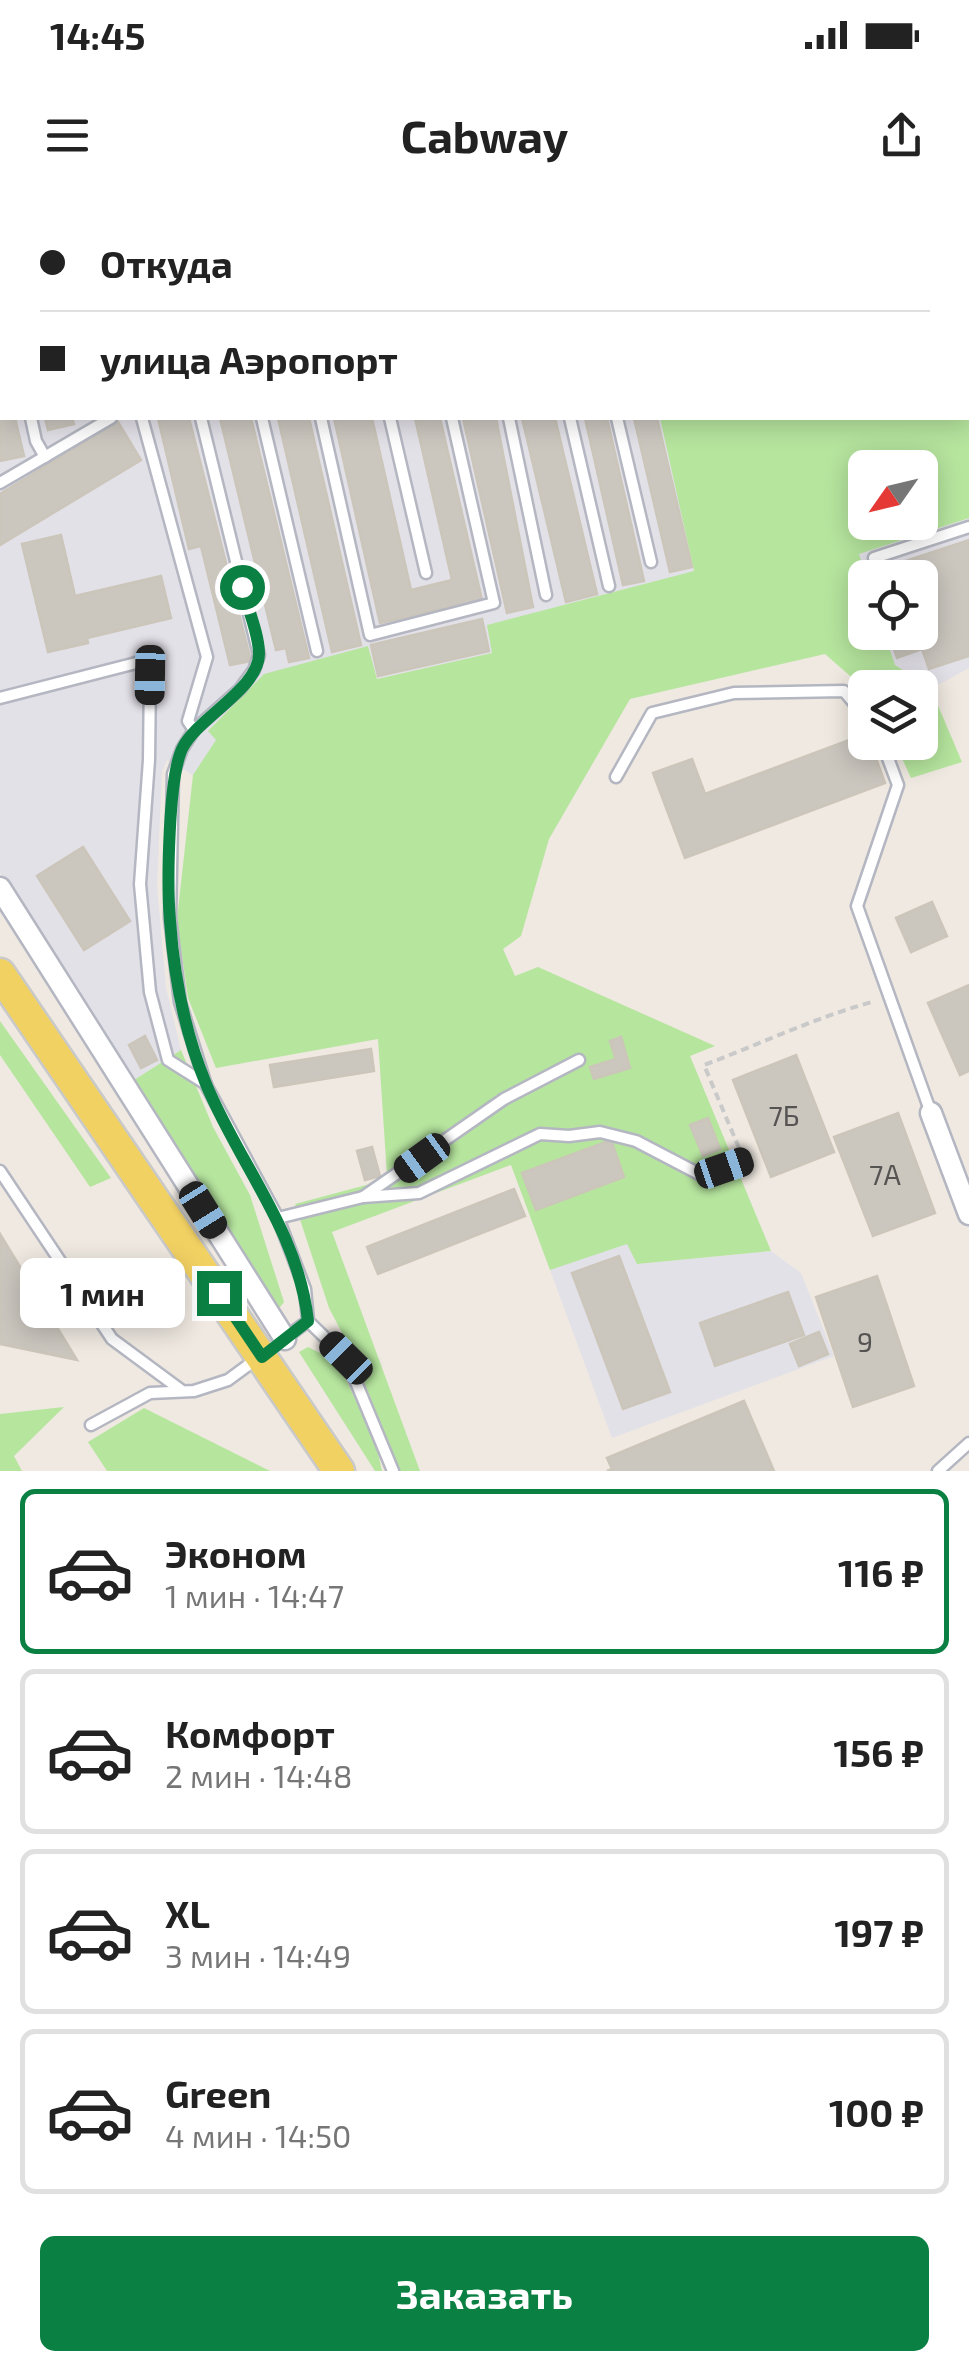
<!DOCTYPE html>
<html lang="ru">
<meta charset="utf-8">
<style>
body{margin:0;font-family:"Exo 2",sans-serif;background:#f2f2f2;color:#222;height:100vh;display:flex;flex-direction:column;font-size:38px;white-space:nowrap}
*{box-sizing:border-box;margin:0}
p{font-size:32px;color:#767676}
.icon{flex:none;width:55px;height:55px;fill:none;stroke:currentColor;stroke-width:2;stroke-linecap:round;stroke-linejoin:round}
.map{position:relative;height:1271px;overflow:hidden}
.panel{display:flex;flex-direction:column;background:#fff;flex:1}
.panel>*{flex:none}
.banner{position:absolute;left:0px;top:0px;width:970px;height:220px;box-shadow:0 5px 25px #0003;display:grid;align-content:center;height:220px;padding:0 40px;background:#fff}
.needle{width:65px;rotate:236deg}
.controls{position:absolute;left:848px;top:250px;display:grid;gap:20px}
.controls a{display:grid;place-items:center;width:90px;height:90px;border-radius:15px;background:#fff;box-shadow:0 5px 25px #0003;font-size:50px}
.end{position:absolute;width:45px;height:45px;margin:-22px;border:12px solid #0b8043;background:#fff;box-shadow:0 0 0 5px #fff}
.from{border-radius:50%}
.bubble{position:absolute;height:70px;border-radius:15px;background:#fff;box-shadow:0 5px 25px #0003;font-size:32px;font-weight:700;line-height:70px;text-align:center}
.car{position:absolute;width:30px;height:60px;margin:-30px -15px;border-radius:12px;box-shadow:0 0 8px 2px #0007;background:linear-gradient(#222 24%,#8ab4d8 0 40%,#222 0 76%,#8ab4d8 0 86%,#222 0)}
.banner b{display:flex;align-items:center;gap:35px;height:95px;font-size:38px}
.banner b+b{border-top:2px solid #e0e0e0}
.banner i{width:25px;height:25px;background:#222}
ul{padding:18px 0 0;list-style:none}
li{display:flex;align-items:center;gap:30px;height:165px;margin:0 20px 15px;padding:0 20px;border:5px solid #e0e0e0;border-radius:15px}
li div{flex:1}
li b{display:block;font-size:38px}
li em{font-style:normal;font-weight:700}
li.on{border-color:#0b8043}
li>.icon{width:90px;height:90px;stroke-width:1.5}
.button{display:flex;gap:20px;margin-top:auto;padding:20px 40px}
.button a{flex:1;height:115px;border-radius:15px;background:#0b8043;color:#fff;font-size:40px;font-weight:700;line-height:115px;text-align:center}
.status{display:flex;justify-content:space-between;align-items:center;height:70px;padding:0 50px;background:#fff;direction:ltr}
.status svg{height:28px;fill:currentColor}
header{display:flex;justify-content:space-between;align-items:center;height:130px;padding:0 40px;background:#fff;font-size:45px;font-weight:700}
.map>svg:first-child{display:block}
.industrial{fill:#e3e1e8}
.green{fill:#b6e59e;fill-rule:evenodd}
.building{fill:#cbc7bf;stroke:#cbc5ba;stroke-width:2.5}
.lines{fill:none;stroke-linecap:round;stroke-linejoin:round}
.service-casing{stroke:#b4b7c1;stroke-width:15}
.minor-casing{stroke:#b4b7c1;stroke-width:25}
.primary-casing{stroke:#c9c9c9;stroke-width:35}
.path{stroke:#c9c9c9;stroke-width:4;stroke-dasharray:8 5;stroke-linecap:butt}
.service{stroke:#fff;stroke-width:10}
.minor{stroke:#fff;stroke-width:20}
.primary{stroke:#f2d163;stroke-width:30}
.route{stroke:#0b8043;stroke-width:12}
.labels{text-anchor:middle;stroke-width:8;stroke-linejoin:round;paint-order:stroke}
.number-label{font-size:28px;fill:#555452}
</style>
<div class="status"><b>14:45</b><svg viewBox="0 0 49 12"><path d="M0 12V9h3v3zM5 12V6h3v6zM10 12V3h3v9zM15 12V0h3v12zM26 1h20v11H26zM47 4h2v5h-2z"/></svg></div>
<header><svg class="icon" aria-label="menu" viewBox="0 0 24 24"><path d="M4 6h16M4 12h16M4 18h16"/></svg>Cabway<svg class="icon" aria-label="share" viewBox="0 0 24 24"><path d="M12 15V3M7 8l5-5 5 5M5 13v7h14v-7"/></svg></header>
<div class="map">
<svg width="969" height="1271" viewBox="0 0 969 1271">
<rect width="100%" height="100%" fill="#efe9e1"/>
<g class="industrial">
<polygon points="0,0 610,0 610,2 2,2 2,218 660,218 695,371 488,425 493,453 377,479 368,446 208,531 217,540 193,575 167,560 162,572 157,685 166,788 181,850 131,882 0,673"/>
<polygon points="969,318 969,468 931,489 895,465 884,433 920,432 920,378 866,377 858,353"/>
<polygon points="627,1043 638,1064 771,1051 801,1073 834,1156 612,1238 550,1070"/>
</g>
<g class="green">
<path d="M610,0H969V318L859,354L866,377L865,432L884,433L895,465L931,489L962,562L911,578L895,543L920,542V488L865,489L825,454L630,499L549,639L521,736L503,749L515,776L538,767L715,846L690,856L771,1051L637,1064L627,1044L550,1070L511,965L332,1032L420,1271H400L352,1152L329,1108L295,1004L370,984L387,975L378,839L216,868L188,798L177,719L193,575L216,540L208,531L264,474L368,446L377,479L492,453L487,425L694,371L660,218H968V2ZM865,268H920V322H865Z"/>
<polygon points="0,821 111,978 90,987 0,855"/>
<polygon points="181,850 213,927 250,995 284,1102 276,1112 131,882"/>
<polygon points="308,1147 338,1162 376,1244 382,1271 375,1271 299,1152"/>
<polygon points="64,1207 14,1256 22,1271 0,1271 0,1214"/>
<polygon points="144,1208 270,1271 107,1271 88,1242"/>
</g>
<g class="building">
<polygon points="0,144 2,218 15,218 24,256 0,261"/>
<polygon points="45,218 72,218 74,224 48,230"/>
<polygon points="158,218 189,218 251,461 230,465 201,346 189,349"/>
<polygon points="220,218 251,218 309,458 289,462 286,448 276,450"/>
<polygon points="278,218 309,218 361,445 332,452"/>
<polygon points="334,218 372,218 411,390 452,380 415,218 440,218 482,400 380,423"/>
<polygon points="463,218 496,218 533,407 507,413"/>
<polygon points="522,218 555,218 597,394 566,402"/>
<polygon points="585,218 607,218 644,381 623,385"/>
<polygon points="634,218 657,218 692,367 670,372"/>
<polygon points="118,222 141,260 0,345 0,294"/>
<polygon points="61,335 75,396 161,376 171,418 87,438 88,443 48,452 22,344"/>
<polygon points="969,340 969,456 929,469 922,449 897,458 888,432 920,432 920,378 870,378 869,373"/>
<polygon points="482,419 489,451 378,476 371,445"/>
<polygon points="865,534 865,542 870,542 885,583 685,658 653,573 692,559 705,594"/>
<polygon points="83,647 130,721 84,750 37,676"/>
<polygon points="932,702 947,736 911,752 896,718"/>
<polygon points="969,785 969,871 960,875 928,803"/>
<polygon points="145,836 157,860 141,868 129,845"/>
<polygon points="621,837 630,868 594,879 590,867 616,859 610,841"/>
<polygon points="371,849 374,871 274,887 270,865"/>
<polygon points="796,855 834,952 771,977 733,880"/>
<polygon points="898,913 935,1013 873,1036 834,937"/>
<polygon points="708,918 720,949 703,956 690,925"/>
<polygon points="611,940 624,977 536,1010 522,973"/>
<polygon points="372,947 380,976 365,980 357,951"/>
<polygon points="514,989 525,1016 378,1074 367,1047"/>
<polygon points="0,1034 77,1160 0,1144"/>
<polygon points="619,1056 670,1192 623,1209 572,1073"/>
<polygon points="877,1076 914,1186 853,1207 816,1097"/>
<polygon points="788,1092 804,1135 715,1166 700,1123"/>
<polygon points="819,1132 828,1154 799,1166 790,1144"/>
<polygon points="744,1201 774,1271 607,1271 612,1269 607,1258"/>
</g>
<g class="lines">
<defs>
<g id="service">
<polyline points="40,0 41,2"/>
<polyline points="92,0 92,2"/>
<polyline points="150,0 151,2"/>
<polyline points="211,0 212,2"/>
<polyline points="270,0 271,2"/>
<polyline points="339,0 339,2"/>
<polyline points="402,0 403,2"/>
<polyline points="456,0 457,2"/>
<polyline points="519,0 520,2"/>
<polyline points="567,0 568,2"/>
<polyline points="0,64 2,76"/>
<polyline points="31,218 36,241 45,257"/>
<polyline points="142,218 207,457 188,521 194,530"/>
<polyline points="201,218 259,455 254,470 240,489 194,530 182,549 173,574 170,718 180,802 206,885 278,1018 305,1089 308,1121 346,1158 393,1271"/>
<polyline points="262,218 317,451"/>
<polyline points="321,218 370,435 494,403 452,218"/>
<polyline points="390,218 426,373"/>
<polyline points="509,218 546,395"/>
<polyline points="570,218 609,386"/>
<polyline points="617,218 651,362"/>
<polyline points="0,283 111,218"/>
<polyline points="874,358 969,327"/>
<polyline points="0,498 144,461 150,475 149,560 140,684 150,792 168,860 206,884"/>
<polyline points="882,542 898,585 857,706 931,913"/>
<polyline points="616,577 652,513 734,493 844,491 865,516"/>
<polyline points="0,971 112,1139 181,1190"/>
<polyline points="363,997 419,993 540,934 569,936 600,932 636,941 703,976 744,961"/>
<polyline points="278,1018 363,997 504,899 579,860"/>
<polyline points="91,1225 150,1193 194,1191 228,1180 308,1121"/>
<polyline points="938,1271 969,1243"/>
</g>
<g id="minor">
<polyline points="0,688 285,1139"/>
<polyline points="931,913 969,1014"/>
</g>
<polyline id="primary" points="0,774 339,1271"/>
</defs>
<use href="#service" class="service-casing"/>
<use href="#minor" class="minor-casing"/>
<use href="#primary" class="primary-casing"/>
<path class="path" d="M739,948L704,865C760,844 814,818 872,802"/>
<use href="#service" class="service"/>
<use href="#minor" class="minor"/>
<use href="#primary" class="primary"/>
</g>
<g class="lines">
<path class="route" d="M219,1093L262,1157L308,1121C298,1030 240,966 206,884C185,833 174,777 170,721C167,686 168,575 183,547C199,517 259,488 259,454C259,433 247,407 242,387"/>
</g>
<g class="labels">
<g class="number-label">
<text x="784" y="926">7Б</text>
<text x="885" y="985">7А</text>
<text x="865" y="1152">9</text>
</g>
</g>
</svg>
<div class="controls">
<a><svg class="needle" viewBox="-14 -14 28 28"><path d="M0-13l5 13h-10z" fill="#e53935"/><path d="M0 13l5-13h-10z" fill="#767676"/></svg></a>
<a><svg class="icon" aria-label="locate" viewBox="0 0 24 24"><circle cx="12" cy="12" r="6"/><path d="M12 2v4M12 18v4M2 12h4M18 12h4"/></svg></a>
<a><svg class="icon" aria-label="layers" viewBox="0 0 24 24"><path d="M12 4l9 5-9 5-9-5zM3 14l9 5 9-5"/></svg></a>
</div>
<i class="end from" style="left:242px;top:387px"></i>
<i class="end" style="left:219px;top:1093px"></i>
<div class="bubble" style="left:20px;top:1058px;width:165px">1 мин</div>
<i class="car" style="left:150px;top:475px;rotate:181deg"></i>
<i class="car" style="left:422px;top:958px;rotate:234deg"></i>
<i class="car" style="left:724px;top:968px;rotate:71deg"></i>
<i class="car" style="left:203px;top:1010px;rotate:148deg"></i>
<i class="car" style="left:346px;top:1158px;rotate:315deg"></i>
<div class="banner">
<b><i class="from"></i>Откуда</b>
<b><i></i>улица Аэропорт</b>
</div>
</div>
<section class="panel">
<ul>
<li class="on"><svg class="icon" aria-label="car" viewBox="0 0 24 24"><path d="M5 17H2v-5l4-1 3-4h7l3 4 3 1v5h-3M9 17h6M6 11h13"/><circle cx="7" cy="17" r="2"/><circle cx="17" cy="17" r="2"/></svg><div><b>Эконом</b><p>1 мин · 14:47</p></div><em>116 ₽</em></li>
<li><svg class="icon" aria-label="car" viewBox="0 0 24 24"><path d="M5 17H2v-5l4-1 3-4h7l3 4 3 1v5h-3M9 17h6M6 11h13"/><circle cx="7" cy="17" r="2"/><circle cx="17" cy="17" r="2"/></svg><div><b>Комфорт</b><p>2 мин · 14:48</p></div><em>156 ₽</em></li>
<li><svg class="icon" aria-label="car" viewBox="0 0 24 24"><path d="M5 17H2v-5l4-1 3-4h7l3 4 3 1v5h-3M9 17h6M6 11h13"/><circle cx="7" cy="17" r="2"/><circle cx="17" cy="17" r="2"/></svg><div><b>XL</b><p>3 мин · 14:49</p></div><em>197 ₽</em></li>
<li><svg class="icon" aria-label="car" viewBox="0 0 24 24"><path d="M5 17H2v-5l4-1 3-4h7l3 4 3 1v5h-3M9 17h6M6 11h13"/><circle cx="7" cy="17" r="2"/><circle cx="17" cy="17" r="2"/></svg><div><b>Green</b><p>4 мин · 14:50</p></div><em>100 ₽</em></li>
</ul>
<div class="button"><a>Заказать</a></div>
</section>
